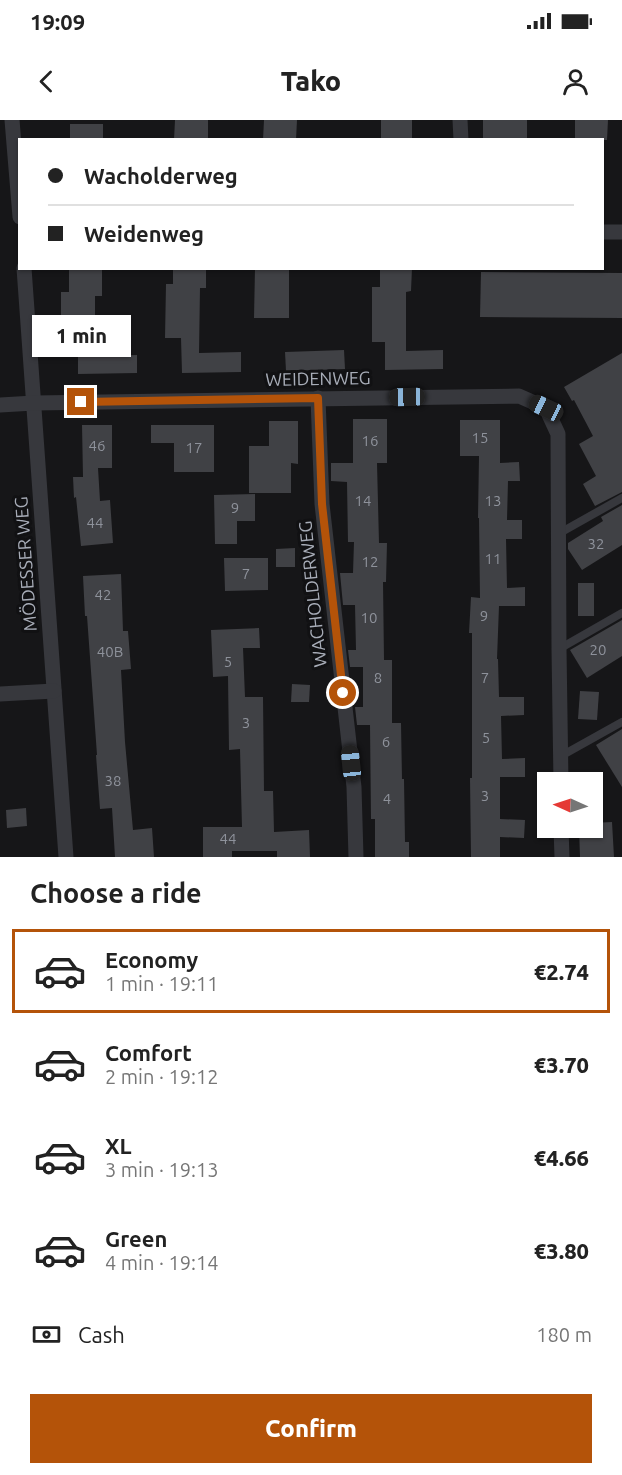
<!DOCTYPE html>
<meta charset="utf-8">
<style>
body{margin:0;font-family:Ubuntu,sans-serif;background:#f6f6f6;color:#222;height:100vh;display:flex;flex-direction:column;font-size:22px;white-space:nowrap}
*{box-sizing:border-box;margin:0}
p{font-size:20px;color:#767676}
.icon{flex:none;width:33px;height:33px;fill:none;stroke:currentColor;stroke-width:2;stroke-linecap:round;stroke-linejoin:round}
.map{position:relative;height:737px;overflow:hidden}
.details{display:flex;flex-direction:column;background:#fff;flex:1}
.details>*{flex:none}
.guide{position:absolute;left:18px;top:18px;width:586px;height:132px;border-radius:0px;box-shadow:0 2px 4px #0004;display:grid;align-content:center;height:132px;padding:0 30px;background:#fff}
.needle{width:39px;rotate:273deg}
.tools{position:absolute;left:537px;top:652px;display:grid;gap:12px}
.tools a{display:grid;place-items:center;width:66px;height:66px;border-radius:0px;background:#fff;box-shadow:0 2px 4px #0004;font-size:30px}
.end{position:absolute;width:27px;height:27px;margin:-14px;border:8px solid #b45309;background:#fff;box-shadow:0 0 0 3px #fff}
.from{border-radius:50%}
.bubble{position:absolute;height:42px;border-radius:0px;background:#fff;box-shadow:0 2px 4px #0004;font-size:20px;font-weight:800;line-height:42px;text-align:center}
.car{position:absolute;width:18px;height:36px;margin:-18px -9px;border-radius:8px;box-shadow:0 0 4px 2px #0007;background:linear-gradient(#222 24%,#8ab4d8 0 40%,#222 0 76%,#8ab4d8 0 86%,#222 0)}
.guide b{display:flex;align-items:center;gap:21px;height:57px;font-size:22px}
.guide b+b{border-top:2px solid #e0e0e0}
.guide i{width:15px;height:15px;background:#222}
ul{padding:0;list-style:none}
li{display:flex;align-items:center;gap:18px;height:84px;margin:0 12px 9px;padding:0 18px;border:3px solid transparent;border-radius:0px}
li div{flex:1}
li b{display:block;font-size:22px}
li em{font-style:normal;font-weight:800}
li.active{border-color:#b45309}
li>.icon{width:54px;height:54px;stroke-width:1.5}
h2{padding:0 30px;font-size:27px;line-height:72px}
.pay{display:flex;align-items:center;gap:15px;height:66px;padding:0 30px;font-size:22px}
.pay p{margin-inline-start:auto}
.primary-button{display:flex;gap:12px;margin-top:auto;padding:12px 30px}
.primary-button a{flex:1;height:69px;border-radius:0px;background:#b45309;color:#fff;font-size:24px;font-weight:800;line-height:69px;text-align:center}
.status{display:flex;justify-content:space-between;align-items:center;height:42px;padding:0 30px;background:#fff;direction:ltr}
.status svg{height:16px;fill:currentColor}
header{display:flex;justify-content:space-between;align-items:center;height:78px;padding:0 30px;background:#fff;font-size:27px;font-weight:800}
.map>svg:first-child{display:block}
.building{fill:#404145}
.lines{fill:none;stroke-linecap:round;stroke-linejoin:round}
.lane{stroke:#37383d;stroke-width:8}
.street{stroke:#37383d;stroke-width:15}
.route{stroke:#b45309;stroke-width:8}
.labels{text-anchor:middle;stroke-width:6;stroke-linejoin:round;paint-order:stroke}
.number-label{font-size:15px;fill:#8e929b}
.street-label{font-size:18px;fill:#a8adb8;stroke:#111113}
</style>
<div class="status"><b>19:09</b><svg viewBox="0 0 49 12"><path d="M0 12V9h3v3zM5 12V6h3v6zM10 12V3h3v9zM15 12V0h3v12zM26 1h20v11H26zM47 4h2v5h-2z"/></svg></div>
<header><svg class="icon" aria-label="back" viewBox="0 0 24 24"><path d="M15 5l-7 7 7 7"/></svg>Tako<svg class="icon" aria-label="person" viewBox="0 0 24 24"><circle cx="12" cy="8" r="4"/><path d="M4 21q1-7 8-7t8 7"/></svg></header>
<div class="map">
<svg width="622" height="737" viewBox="0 0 622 737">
<rect width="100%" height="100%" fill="#161618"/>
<g class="building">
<polygon points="175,0 208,0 208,20 174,20"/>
<polygon points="264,0 297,0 296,20 263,20"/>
<rect x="381" y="0" width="31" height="20"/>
<rect x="483" y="0" width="44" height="20"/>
<polygon points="575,0 608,0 607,20 575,20"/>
<rect x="70" y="4" width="33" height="16"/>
<polygon points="69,148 102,148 102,176 95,176 95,236 137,235 137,253 78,254 78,227 61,226 61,172 69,172"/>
<polygon points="173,148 206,148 206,168 200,168 199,233 241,232 241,252 182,253 181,218 165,218 166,164 173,164"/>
<polygon points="255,148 289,148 289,198 254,198"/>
<polygon points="380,148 412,148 411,171 406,172 406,231 443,230 443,249 385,250 385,222 372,222 372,167 380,167"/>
<polygon points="481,152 622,153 622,198 480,197"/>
<polygon points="344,230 345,249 286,251 285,232"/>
<polygon points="622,233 622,372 595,386 583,364 596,356 579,324 593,316 574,280 572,281 564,267"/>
<polygon points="353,299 387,299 387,343 377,343 379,423 387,423 386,462 383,462 384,540 392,540 392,603 401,603 402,659 404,659 405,722 409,722 409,737 375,737 375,699 371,699 370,605 357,605 355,587 363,587 363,547 350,547 348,530 356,530 355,485 343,485 340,453 353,453 354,422 348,422 347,362 331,361 331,343 353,343"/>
<polygon points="460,300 500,300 500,343 519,342 520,361 508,361 507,400 522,400 522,419 506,419 507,468 525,467 525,486 499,486 497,539 498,539 499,577 524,577 524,595 501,596 502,639 525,638 525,657 500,657 500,699 525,700 524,718 500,717 500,737 471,737 470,658 472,658 472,513 469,513 471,477 480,478 479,398 478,398 479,336 460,336"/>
<polygon points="269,301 298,301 298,344 291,343 291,373 249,373 249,326 269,326"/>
<polygon points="82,305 112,305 112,348 98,348 100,381 110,380 113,423 81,426 76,377 74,378 73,357 83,357"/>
<polygon points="151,305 214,305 214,352 174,352 174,323 151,323"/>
<polygon points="255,374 255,401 237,401 237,424 215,424 214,375"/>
<polygon points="622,385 622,425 582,450 568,429 568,423 603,401 601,397"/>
<polygon points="295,428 295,447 276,447 276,429"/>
<polygon points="224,438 268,438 268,470 225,471"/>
<polygon points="121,454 123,511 128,511 131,549 121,550 125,622 133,710 152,708 154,737 115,737 112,688 100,689 96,635 97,635 93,579 87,496 85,496 83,456"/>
<rect x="578" y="463" width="16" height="33"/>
<polygon points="622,500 622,536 587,558 570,530"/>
<polygon points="259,508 260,528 243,528 245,577 263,577 264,671 273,671 274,712 309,710 310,737 277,737 277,731 232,731 232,737 203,737 203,707 242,707 240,629 229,630 228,556 213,557 211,510"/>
<polygon points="292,564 310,565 309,582 291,582"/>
<polygon points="580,571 599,572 597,600 578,599"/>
<polygon points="622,609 622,667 596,625"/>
<polygon points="26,688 27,706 7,708 6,690"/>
<polygon points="612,702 614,737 580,737 579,708 592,708 592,703"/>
</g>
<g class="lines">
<g class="lane">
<polyline points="558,414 622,378"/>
<polyline points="559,529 622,493"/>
<polyline points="561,636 622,602"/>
</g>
<g class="street">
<polyline points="12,0 20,97"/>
<polyline points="460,0 461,20"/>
<polyline points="603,112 622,112"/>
<polyline points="24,148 66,737"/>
<polyline points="318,278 322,384 354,667 356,737"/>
<polyline points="0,285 34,283 519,276 546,288 558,314 559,529 561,663"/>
<polyline points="0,574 54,571"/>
<polyline points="561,708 562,737"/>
</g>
</g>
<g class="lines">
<polyline class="route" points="81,282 318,278 322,384 343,573"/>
</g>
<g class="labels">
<g class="number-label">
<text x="480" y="323">15</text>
<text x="370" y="326">16</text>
<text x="97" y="331">46</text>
<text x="194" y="333">17</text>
<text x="363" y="386">14</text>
<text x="493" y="386">13</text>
<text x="235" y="393">9</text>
<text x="95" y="408">44</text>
<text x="596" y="429">32</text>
<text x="493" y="444">11</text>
<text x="370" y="447">12</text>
<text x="246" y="459">7</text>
<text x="103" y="480">42</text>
<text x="484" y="501">9</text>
<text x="369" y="503">10</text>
<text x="598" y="535">20</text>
<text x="110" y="537">40B</text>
<text x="228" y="547">5</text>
<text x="378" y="563">8</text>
<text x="485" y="563">7</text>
<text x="246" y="608">3</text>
<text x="486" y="623">5</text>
<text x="386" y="627">6</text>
<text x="113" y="666">38</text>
<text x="485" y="681">3</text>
<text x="387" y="684">4</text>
<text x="228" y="724">44</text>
</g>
<g class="street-label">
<text transform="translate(318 259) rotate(-1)" y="6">WEIDENWEG</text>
<text transform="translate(26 444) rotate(-94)" y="6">MÖDESSER WEG</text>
<text transform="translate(313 474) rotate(-96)" y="6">WACHOLDERWEG</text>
</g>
</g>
</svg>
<div class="tools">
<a><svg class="needle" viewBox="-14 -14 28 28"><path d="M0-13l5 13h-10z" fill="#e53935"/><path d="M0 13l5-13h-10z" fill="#767676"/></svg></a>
</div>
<i class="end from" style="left:343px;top:573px"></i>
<i class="end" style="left:81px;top:282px"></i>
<div class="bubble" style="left:32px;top:195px;width:99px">1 min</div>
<i class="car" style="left:407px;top:277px;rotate:269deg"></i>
<i class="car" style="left:546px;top:288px;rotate:295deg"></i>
<i class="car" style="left:351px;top:643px;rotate:354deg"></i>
<div class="guide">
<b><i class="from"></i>Wacholderweg</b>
<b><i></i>Weidenweg</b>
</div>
</div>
<section class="details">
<h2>Choose a ride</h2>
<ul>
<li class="active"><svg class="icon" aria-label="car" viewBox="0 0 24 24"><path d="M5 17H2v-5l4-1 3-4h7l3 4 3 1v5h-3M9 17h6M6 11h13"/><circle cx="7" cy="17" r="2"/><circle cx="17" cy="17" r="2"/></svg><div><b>Economy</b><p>1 min · 19:11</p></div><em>€2.74</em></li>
<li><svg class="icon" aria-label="car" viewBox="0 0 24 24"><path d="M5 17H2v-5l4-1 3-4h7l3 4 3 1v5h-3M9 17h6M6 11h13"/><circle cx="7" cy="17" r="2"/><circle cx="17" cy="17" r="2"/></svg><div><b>Comfort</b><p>2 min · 19:12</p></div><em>€3.70</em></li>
<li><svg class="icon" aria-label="car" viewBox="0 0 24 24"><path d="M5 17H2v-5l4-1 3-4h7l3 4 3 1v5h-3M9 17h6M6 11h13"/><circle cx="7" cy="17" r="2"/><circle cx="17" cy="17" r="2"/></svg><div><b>XL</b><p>3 min · 19:13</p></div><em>€4.66</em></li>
<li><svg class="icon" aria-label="car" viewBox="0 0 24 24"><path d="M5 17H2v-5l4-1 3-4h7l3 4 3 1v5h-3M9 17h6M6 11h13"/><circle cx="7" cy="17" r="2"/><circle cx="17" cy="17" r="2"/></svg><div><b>Green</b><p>4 min · 19:14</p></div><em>€3.80</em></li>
</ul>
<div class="pay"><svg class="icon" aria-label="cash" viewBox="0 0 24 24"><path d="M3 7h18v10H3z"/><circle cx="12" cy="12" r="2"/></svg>Cash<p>180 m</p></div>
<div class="primary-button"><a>Confirm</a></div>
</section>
